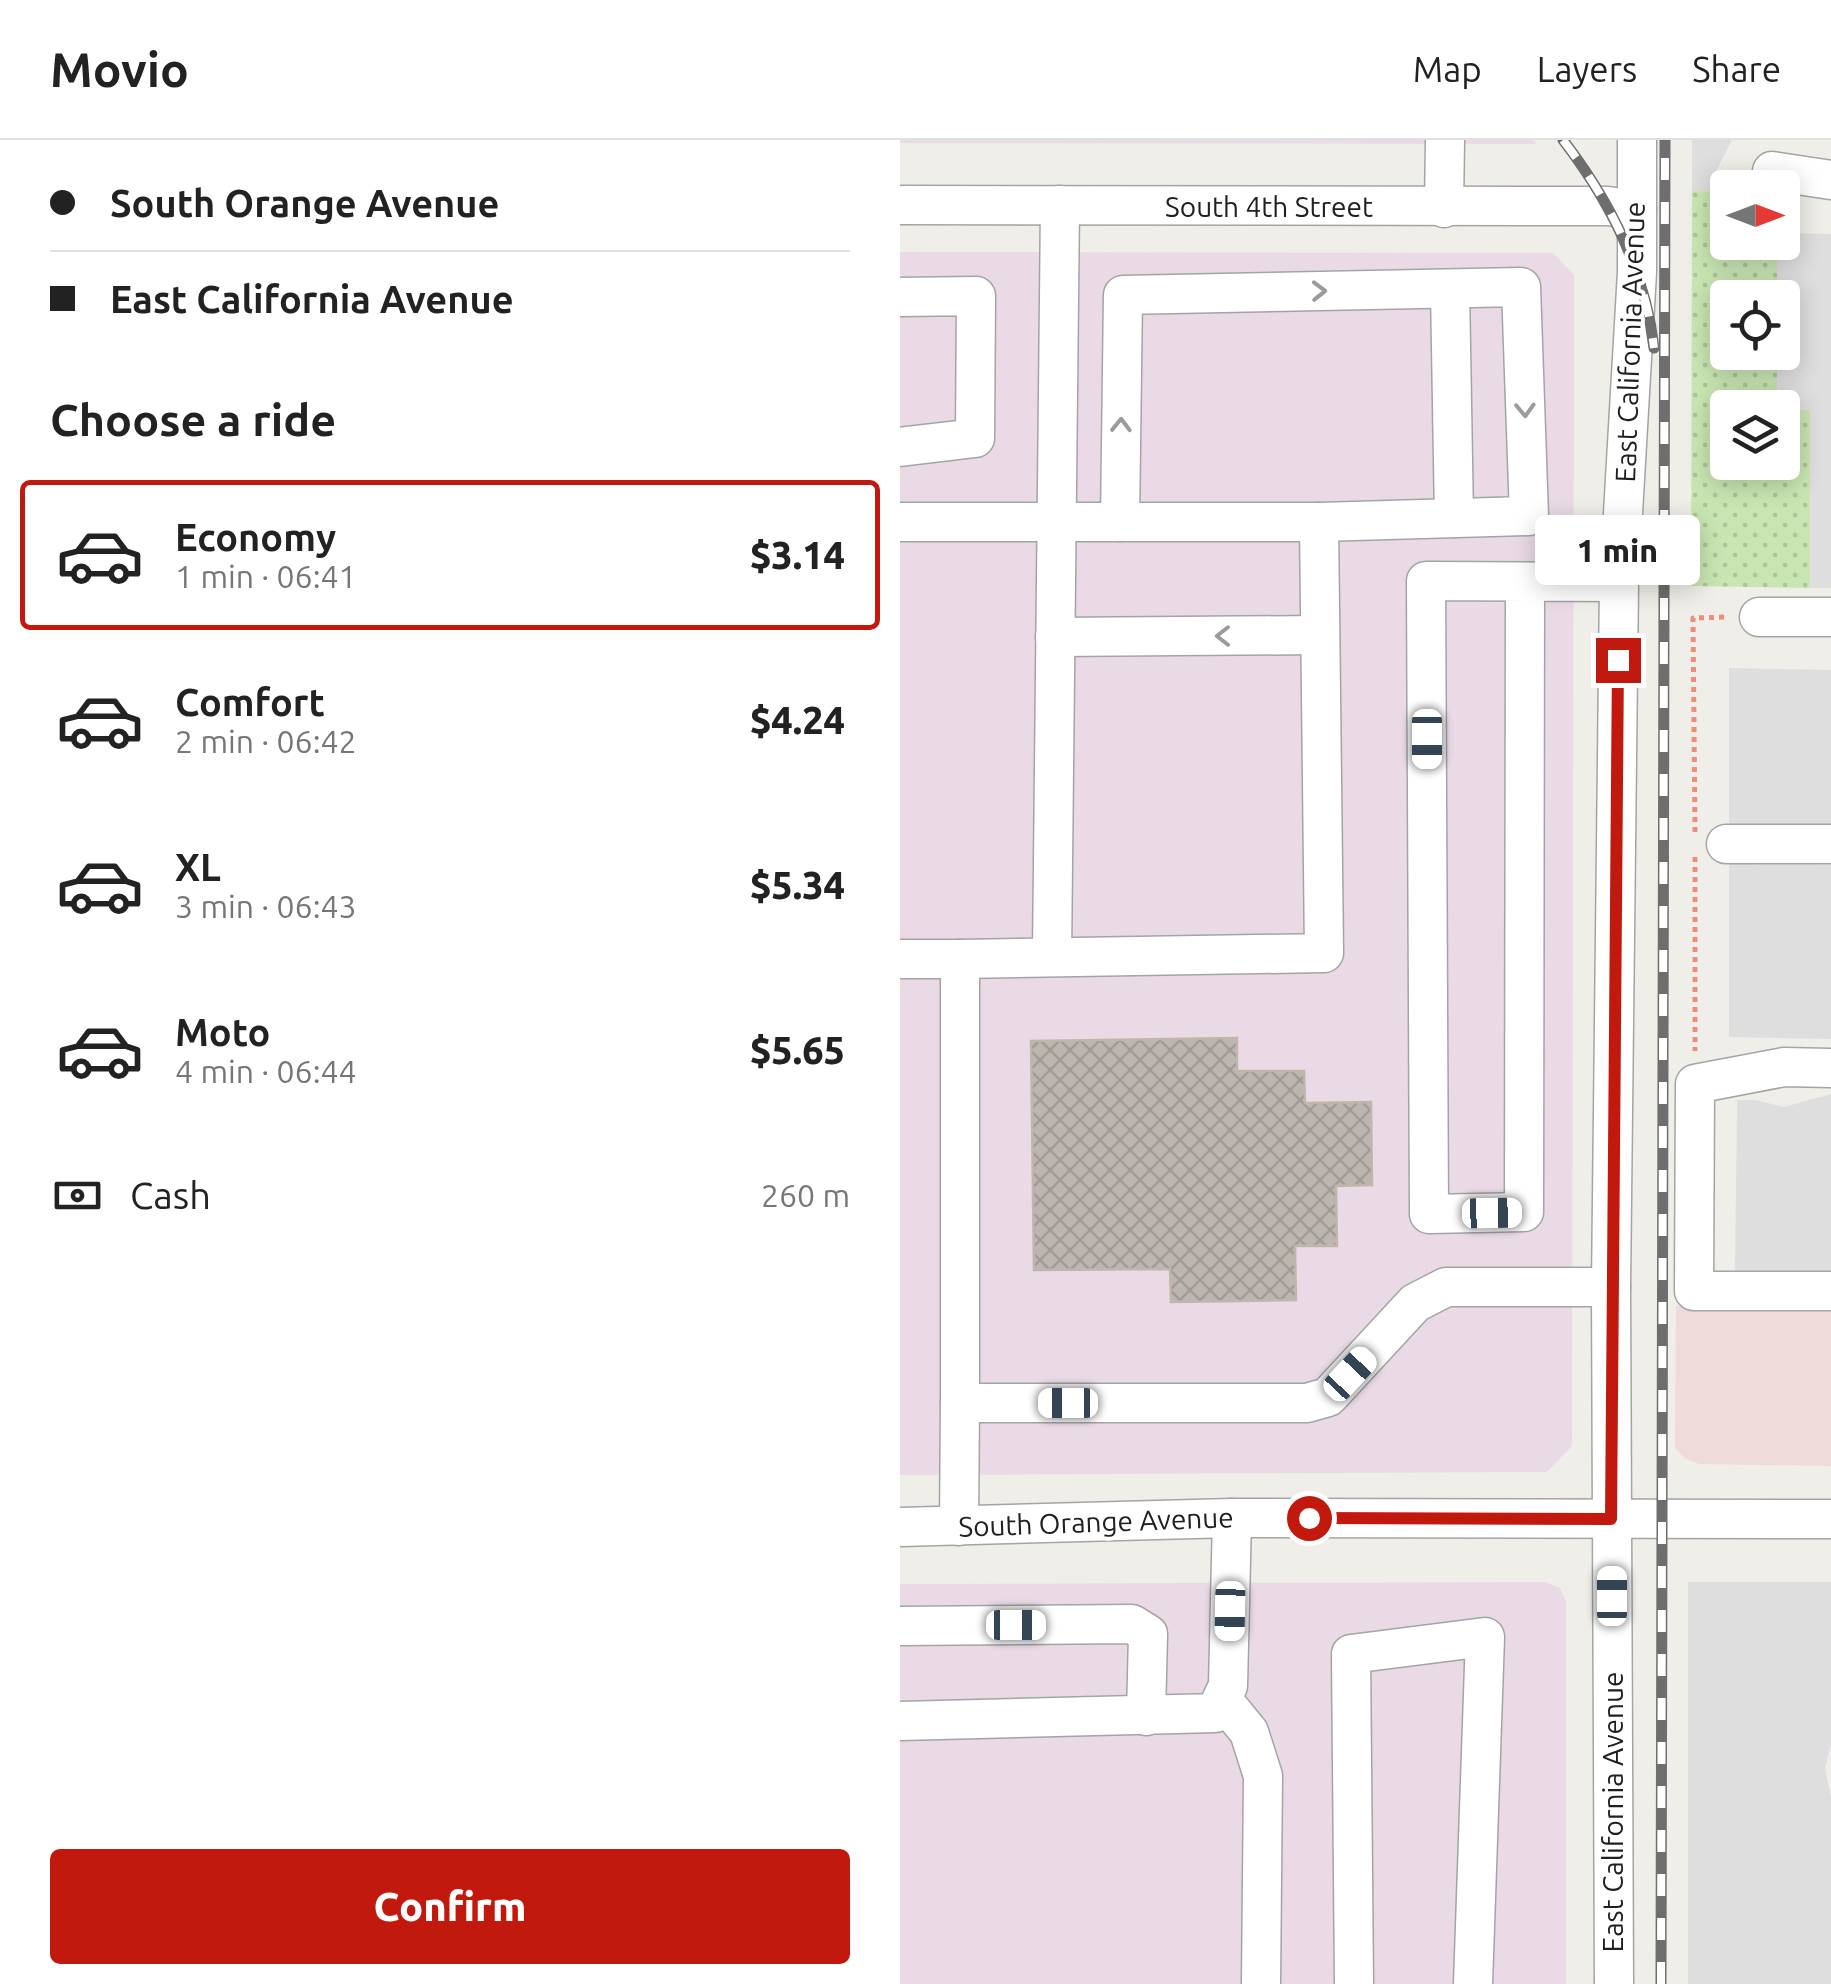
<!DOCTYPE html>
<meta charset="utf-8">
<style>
body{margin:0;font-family:Ubuntu,sans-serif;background:#f6f6f6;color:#222;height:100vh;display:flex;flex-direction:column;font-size:38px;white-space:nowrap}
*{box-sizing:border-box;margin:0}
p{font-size:32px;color:#767676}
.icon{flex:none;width:55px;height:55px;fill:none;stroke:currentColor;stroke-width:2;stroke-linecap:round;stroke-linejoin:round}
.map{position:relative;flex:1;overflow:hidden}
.sheet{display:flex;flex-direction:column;background:#fff;width:900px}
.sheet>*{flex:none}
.banner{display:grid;align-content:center;height:220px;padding:0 50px;background:#fff}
.needle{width:65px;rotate:90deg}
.buttons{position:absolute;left:810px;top:30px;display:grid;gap:20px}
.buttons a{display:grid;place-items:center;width:90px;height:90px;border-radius:10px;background:#fff;box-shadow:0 5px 25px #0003;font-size:50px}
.end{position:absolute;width:45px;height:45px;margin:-22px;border:12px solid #c2190f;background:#fff;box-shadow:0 0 0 5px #fff}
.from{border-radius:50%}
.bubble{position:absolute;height:70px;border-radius:10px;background:#fff;box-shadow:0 5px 25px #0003;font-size:32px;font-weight:800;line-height:70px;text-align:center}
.car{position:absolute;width:30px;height:60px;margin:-30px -15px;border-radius:12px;box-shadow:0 0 8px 2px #0007;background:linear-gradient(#fff 24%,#345 0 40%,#fff 0 76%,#345 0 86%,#fff 0)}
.banner b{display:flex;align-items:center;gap:35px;height:95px;font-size:38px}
.banner b+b{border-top:2px solid #e0e0e0}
.banner i{width:25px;height:25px;background:#222}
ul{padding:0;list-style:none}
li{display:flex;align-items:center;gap:30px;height:150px;margin:0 20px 15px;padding:0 30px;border:5px solid transparent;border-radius:10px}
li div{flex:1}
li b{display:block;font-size:38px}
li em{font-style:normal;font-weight:800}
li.selected{border-color:#c2190f}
li>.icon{width:90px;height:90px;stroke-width:1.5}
h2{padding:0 50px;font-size:45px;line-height:120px}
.pay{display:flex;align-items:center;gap:25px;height:110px;padding:0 50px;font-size:38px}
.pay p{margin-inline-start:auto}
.primary-button{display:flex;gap:20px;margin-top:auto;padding:20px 50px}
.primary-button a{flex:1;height:115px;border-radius:10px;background:#c2190f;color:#fff;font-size:40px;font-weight:800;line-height:115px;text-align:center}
header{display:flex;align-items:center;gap:60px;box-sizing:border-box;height:140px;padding:0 50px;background:#fff;border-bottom:2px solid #e0e0e0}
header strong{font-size:48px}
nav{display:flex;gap:55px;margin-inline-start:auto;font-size:35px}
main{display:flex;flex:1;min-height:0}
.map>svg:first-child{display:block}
.residential{fill:#dedede}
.commercial{fill:#efdbd9}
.industrial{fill:#e9dae5}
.grass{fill:url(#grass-dots)}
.building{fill:url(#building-cross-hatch);stroke:#c1b6ab;stroke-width:2.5}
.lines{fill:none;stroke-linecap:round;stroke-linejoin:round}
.minor-casing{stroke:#a4a4a4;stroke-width:41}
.path{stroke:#f08c79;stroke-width:5;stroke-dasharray:5 5;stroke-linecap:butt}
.minor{stroke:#fff;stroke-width:38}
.rail-casing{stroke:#6e6e6e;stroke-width:11}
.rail{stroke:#fff;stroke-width:8;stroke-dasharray:22;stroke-linecap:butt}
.oneway{stroke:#9b9b9b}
.route{stroke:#c2190f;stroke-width:12}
.labels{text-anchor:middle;stroke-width:8;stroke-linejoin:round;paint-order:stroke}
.street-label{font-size:28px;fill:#202020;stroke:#fff}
</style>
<header>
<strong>Movio</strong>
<nav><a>Map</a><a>Layers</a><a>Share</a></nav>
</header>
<main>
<section class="sheet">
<div class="banner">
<b><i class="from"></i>South Orange Avenue</b>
<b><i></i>East California Avenue</b>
</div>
<h2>Choose a ride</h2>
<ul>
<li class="selected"><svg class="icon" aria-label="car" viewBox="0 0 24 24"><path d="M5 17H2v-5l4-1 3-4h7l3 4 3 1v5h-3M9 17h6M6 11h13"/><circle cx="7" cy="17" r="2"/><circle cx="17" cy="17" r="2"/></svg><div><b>Economy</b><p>1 min · 06:41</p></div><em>$3.14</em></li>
<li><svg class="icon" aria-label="car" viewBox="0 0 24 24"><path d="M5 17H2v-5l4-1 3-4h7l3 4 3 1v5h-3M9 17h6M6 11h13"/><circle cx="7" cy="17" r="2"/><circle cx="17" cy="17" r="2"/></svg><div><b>Comfort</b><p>2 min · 06:42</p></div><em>$4.24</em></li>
<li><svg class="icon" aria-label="car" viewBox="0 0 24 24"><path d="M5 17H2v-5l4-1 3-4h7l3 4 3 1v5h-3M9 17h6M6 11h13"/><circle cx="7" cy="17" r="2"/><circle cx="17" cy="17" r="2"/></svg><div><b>XL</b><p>3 min · 06:43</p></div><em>$5.34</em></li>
<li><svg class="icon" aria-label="car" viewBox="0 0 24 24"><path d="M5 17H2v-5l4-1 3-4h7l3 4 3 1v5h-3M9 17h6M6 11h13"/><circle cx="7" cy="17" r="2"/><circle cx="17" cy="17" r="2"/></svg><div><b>Moto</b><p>4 min · 06:44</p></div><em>$5.65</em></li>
</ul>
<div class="pay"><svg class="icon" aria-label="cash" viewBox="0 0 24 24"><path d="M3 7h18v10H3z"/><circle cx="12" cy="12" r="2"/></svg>Cash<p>260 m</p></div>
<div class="primary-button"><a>Confirm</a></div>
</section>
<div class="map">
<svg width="931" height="1844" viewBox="0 0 931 1844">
<defs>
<pattern id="grass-dots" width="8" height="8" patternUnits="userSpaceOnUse" patternTransform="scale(2.5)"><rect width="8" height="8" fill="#c9e6b2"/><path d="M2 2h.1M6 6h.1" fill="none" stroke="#acc599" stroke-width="1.8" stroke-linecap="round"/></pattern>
<pattern id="building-cross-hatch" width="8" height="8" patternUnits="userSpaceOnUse" patternTransform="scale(2.5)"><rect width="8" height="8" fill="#bdb6b0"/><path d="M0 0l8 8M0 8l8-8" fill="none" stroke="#a29c97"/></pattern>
</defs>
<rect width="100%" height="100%" fill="#f0eee8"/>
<g class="residential">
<polygon points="792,0 832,0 817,29 818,52 792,51"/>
<polygon points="883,93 931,94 931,448 910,448 910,271 877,267 877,213 882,212 882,158 877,157 877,103 882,102"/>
<polygon points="829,528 931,530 931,703 829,702"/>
<polygon points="829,724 931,725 931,899 829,897"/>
<polygon points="931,954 931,1134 835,1133 837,960 855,960 884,967"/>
<polygon points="788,1442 931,1442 931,1604 925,1629 931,1657 931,1844 788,1844"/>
</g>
<polygon class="commercial" points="776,1166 931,1167 931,1326 799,1324 785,1318 775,1308"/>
<g class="industrial">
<polygon points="0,0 633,0 637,4 0,3"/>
<polygon points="0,112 653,113 674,135 672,1306 647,1332 0,1335"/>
<polygon points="645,1442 660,1448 666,1462 666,1844 0,1844 0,1444"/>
</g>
<polygon class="grass" points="792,51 818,52 827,72 828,102 877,103 877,157 828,158 828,212 877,213 877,267 828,268 828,322 882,322 883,270 910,270 910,448 791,446"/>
<polygon class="building" points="337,898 337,931 404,931 405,963 471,962 472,1045 436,1046 437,1106 395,1106 396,1160 271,1162 270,1129 134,1130 131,901"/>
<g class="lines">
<defs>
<g id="minor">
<polyline points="872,31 931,40"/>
<polyline points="0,65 708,66 737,70"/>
<polyline points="544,68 545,0"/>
<polyline points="550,149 554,378"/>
<polyline points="0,157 76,156 75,298 0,307"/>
<polyline points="0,382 419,382 424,813 60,819"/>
<polyline points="220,382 223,155 621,147 629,376 419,382"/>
<polyline points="625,442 624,1072 529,1074 526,441 719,442"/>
<polyline points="859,477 931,477"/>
<polyline points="155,497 420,495"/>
<polyline points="826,704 931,704"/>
<polyline points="152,817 160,65"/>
<polyline points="0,819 60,819 60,1263"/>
<polyline points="931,928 884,927 795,944 794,1151 931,1151"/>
<polyline points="59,1386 60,1263 407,1263 428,1257 515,1163 546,1147 711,1147"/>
<polyline points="0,1387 332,1378 931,1379"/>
<polyline points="0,1486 232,1484 248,1494 246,1576"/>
<polyline points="322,1559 349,1592 363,1636 361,1844"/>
<polyline points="0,1581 315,1573 328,1546 332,1378"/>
<polyline points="454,1844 451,1514 585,1497 573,1844"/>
<polyline points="714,1844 711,1147 719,442 737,132 737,0"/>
</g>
</defs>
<use href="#minor" class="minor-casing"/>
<g class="path">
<polyline points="795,692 793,478 827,477"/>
<polyline points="795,717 795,911"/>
</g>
<use href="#minor" class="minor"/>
<defs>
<g id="rail">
<path d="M663,0C710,61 745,130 754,208"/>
<polyline points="761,1844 765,0"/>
</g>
</defs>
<use href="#rail" class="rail-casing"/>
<use href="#rail" class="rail"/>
</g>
<defs><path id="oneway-chevron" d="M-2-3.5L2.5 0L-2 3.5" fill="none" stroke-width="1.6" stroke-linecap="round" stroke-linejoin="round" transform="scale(2.5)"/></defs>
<g class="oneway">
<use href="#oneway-chevron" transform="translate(419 151) rotate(-1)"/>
<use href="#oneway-chevron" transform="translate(625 270) rotate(88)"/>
<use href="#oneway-chevron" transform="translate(221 285) rotate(-89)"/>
<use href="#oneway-chevron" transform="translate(323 496) rotate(180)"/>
</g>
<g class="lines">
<polyline class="route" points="409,1378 711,1379 718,520"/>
</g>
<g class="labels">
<g class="street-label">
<text x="369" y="77">South 4th Street</text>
<text transform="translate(730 202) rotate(-88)" y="10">East California Avenue</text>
<text transform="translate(196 1382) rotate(-2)" y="10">South Orange Avenue</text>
<text transform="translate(713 1672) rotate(-90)" y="10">East California Avenue</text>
</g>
</g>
</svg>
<div class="buttons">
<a><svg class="needle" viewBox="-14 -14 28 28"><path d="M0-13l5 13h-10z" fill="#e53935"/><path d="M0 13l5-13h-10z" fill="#767676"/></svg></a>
<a><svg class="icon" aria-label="locate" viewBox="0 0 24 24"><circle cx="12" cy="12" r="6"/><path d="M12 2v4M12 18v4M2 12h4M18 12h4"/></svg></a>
<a><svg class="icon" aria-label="layers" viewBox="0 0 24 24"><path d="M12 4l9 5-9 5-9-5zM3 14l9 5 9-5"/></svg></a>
</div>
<i class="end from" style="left:409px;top:1378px"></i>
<i class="end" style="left:718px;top:520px"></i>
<div class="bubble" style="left:635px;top:375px;width:165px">1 min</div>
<i class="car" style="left:527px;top:599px;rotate:180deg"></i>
<i class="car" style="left:592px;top:1073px;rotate:89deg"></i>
<i class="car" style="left:450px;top:1234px;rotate:43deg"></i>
<i class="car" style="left:168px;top:1263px;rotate:270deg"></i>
<i class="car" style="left:712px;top:1456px;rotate:0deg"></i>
<i class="car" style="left:330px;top:1471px;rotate:181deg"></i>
<i class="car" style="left:116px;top:1485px;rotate:90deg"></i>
</div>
</main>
